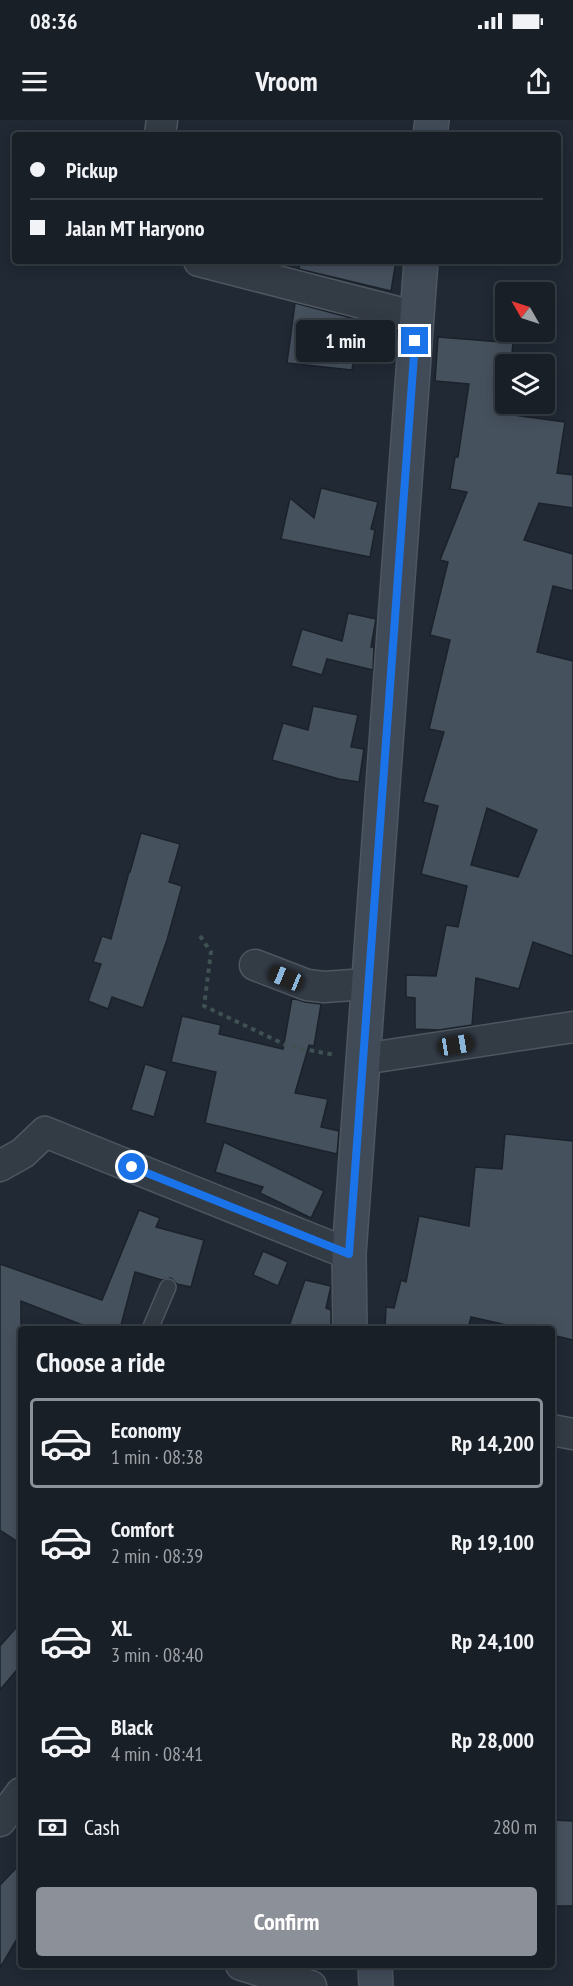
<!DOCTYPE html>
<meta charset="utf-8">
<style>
body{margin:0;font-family:"PT Sans Narrow",sans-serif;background:#252c33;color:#f1f3f6;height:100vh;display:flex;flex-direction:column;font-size:22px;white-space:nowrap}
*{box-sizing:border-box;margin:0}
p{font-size:20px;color:#9fa2a7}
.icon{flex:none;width:33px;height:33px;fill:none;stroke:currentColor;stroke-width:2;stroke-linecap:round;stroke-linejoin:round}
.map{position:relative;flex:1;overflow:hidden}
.sheet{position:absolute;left:18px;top:1206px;width:537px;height:642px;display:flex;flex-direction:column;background:#181f27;border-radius:6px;box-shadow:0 3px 15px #0003,0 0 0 2px #363d44}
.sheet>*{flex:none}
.guide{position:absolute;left:12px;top:12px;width:549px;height:132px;border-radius:6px;box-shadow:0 3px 15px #0003,0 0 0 2px #363d44;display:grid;align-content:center;height:132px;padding:0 18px;background:#181f27}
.needle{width:39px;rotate:309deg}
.controls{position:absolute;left:495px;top:162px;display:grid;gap:12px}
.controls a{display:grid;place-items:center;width:60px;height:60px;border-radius:6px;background:#181f27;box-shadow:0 3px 15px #0003,0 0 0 2px #363d44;font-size:30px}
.end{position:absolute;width:27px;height:27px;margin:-14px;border:8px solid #1a73e8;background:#fff;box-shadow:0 0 0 3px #fff}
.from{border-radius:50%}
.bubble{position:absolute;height:42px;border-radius:6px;background:#181f27;box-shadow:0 3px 15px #0003,0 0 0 2px #363d44;font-size:20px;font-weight:600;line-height:42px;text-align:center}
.car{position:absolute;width:18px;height:36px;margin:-18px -9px;border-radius:8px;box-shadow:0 0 4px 2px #0007;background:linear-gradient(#222 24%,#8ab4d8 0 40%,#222 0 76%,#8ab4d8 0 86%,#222 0)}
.guide b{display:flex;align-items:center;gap:21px;height:57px;font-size:22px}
.guide b+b{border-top:2px solid #363d44}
.guide i{width:15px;height:15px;background:#f1f3f6}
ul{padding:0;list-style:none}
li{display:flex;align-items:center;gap:18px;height:90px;margin:0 12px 9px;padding:0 6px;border:3px solid transparent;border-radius:6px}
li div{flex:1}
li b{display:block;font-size:22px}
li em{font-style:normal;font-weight:600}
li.selected{border-color:#8c9099}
li>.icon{width:54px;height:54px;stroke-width:1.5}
h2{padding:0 18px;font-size:27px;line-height:72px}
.pay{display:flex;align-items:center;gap:15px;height:66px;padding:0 18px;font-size:22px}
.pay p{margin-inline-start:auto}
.action{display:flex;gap:12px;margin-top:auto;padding:12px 18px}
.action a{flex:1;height:69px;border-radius:6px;background:#8c9099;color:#fff;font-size:24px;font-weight:600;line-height:69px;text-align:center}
.status{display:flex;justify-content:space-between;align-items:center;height:42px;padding:0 30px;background:#181f27;direction:ltr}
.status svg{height:16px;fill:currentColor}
header{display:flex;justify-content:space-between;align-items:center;height:78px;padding:0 18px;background:#181f27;font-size:27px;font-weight:600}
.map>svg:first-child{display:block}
.building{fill:#46515e;stroke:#1b222b;stroke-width:1.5;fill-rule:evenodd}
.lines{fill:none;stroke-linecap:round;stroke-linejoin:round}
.service-casing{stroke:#4e5660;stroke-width:18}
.minor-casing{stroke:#4e5660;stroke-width:33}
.secondary-casing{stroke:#4e5660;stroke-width:36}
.path{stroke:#3f5153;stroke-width:4;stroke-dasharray:4.5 4.5;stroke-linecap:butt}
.service{stroke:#333b45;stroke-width:15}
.minor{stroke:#333b45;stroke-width:30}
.secondary{stroke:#414b58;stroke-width:33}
.route{stroke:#1a73e8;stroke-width:8}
</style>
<div class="status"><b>08:36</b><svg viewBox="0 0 49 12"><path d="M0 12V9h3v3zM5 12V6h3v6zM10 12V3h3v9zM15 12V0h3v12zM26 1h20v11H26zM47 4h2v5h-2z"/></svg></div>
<header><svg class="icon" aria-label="menu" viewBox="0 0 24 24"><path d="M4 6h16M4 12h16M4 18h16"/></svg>Vroom<svg class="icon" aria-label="share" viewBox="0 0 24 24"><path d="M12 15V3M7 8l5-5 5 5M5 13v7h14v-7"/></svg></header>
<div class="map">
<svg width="573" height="1866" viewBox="0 0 573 1866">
<rect width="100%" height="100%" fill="#202934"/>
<g class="building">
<polygon points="300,141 396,141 391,171 299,149"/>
<polygon points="295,183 359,200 352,250 287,243"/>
<path d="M438,217L513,223L511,244H506V294L565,302L557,353L573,355V388L539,383L524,420L573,434V471L553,466L537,532L573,541V836L533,822L519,869L476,858L472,905L439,910L415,909V878L406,877V855L436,856L446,805L458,807L467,766L421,754L438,686L423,682L444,612L429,609L450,520L430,515L448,442L440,440L467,372L450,369L455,337H458L469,264L435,261ZM487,688L537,710L518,757L471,745Z"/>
<polygon points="321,368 378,382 371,409 375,410 370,437 281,419 290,378 314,398"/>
<polygon points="348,493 376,499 371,527 374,527 373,550 327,539 322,555 291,546 302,509 342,521"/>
<polygon points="313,586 358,595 351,627 364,629 359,662 339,659 272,640 283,603 308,610"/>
<polygon points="141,713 180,724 169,762 182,766 167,820 143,888 112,877 108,889 88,881 101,844 93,842 102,816 111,819 129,752 130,752"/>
<polygon points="292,878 305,882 321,884 314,926 309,925 295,973 328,979 321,1007 339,1011 337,1034 205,1003 216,952 171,942 182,896 221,905 219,914 283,929"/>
<polygon points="145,944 167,951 154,997 131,990"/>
<polygon points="505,1014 573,1021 573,1220 552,1215 552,1209 524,1209 471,1197 468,1209 385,1209 386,1187 394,1188 401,1160 406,1162 419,1096 469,1106 475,1047 502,1049"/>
<polygon points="224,1022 324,1071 311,1098 260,1073 263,1067 215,1052"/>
<polygon points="139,1090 160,1098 156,1107 204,1120 191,1167 177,1164 171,1158 162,1160 135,1152 120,1209 96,1209 80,1204 21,1181 21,1424 0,1410 0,1144 102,1180"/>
<polygon points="263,1131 288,1142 278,1166 253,1155"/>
<polygon points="305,1160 331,1166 326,1188 331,1190 331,1209 288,1209"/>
<polygon points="21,1502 21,1545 0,1570 0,1526"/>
<polygon points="552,1700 573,1701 573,1786 552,1786"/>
<polygon points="21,1743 21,1812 0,1848 0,1765"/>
</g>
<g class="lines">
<defs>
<polyline id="service" points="150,1209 168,1167"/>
<g id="minor">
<polyline points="160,15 162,0"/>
<polyline points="199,141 417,197"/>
<polyline points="255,845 307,865 324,867 367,864"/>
<polyline points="363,939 573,907"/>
<polyline points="0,1046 23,1033 45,1012 349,1134"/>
<polyline points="552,1310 573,1314"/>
<polyline points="0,1701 21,1673"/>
<polyline points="241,1845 311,1866"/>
</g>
<g id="secondary">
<polyline points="430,15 432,0"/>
<polyline points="350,1209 349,1134 421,141"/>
<polyline points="375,1845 376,1866"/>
</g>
</defs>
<use href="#service" class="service-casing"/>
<use href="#minor" class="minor-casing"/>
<use href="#secondary" class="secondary-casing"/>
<polyline class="path" points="200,816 211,832 204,886 288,926 335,935"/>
<use href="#service" class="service"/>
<use href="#minor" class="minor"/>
<use href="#secondary" class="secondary"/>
</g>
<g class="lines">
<polyline class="route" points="132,1047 349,1134 415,221"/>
</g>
</svg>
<div class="controls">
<a><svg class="needle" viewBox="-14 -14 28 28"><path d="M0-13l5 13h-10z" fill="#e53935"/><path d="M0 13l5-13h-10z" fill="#9fa2a7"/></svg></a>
<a><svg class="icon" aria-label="layers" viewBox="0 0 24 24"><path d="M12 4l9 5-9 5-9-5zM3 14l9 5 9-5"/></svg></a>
</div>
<i class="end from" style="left:132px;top:1047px"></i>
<i class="end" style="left:415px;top:221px"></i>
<div class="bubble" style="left:296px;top:200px;width:99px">1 min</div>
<i class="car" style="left:286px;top:858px;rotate:292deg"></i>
<i class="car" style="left:456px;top:925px;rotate:81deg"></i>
<div class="guide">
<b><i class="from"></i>Pickup</b>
<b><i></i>Jalan MT Haryono</b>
</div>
<section class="sheet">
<h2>Choose a ride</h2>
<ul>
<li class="selected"><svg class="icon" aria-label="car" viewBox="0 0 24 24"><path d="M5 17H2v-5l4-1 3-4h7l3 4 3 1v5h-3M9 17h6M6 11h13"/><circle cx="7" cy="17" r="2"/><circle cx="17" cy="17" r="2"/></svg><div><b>Economy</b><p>1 min · 08:38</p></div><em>Rp 14,200</em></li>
<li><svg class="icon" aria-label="car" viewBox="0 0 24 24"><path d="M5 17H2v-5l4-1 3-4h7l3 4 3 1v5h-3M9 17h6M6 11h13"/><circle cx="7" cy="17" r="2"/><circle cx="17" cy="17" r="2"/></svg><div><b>Comfort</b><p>2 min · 08:39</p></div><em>Rp 19,100</em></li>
<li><svg class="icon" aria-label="car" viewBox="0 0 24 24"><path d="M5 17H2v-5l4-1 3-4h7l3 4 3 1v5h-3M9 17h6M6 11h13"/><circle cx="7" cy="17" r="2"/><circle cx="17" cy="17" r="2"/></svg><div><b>XL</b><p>3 min · 08:40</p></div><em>Rp 24,100</em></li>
<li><svg class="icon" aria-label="car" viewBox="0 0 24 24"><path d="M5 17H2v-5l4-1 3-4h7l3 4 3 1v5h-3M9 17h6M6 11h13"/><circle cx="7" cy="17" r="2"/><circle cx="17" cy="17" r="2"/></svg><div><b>Black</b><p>4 min · 08:41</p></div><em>Rp 28,000</em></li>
</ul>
<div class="pay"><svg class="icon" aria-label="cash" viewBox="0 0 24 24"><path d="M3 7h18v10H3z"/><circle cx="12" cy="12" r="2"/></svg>Cash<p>280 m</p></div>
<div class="action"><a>Confirm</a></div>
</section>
</div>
